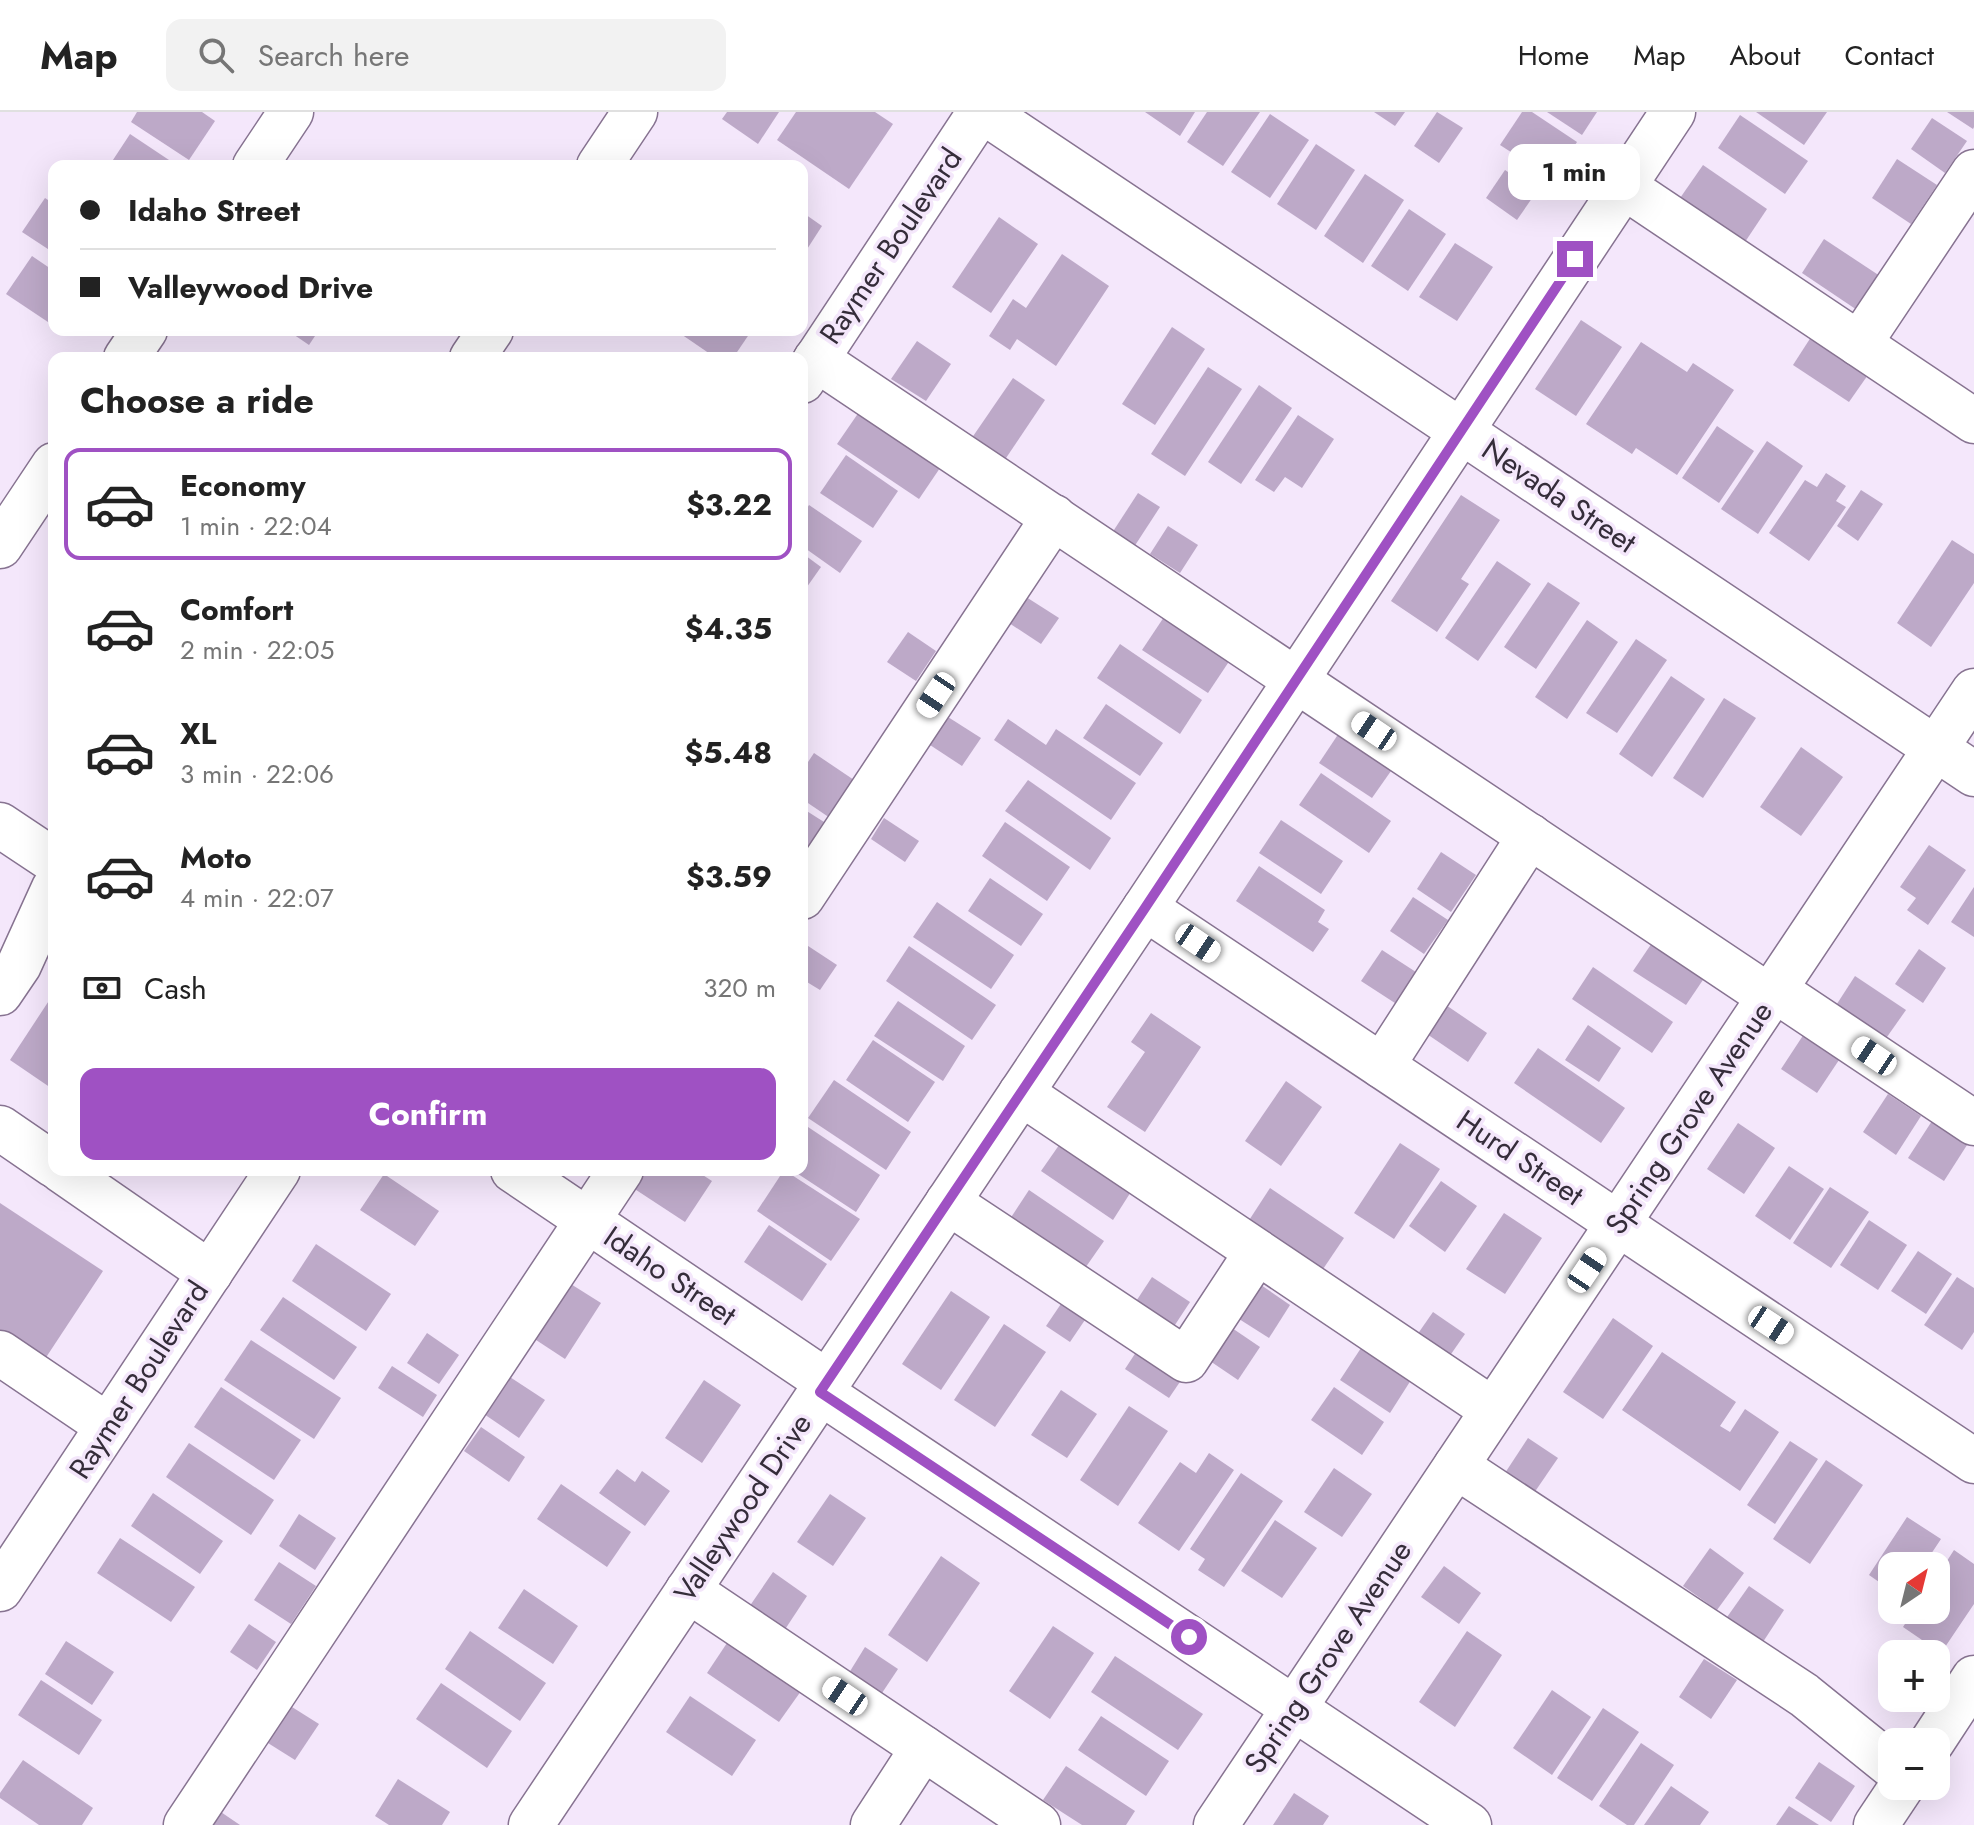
<!DOCTYPE html>
<meta charset="utf-8">
<style>
body{margin:0;font-family:Jost,sans-serif;background:#f2f2f2;color:#222;height:100vh;display:flex;flex-direction:column;font-size:30px;white-space:nowrap}
*{box-sizing:border-box;margin:0}
p{font-size:26px;color:#767676}
.icon{flex:none;width:44px;height:44px;fill:none;stroke:currentColor;stroke-width:2;stroke-linecap:round;stroke-linejoin:round}
.map{position:relative;flex:1;overflow:hidden}
.side{position:absolute;left:48px;top:240px;width:760px;height:824px;display:flex;flex-direction:column;background:#fff;border-radius:16px;box-shadow:0 8px 32px #0002}
.side>*{flex:none}
.guide{position:absolute;left:48px;top:48px;width:760px;height:176px;border-radius:16px;box-shadow:0 8px 32px #0002;display:grid;align-content:center;height:176px;padding:0 32px;background:#fff}
.needle{width:52px;rotate:35deg}
.controls{position:absolute;left:1878px;top:1440px;display:grid;gap:16px}
.controls a{display:grid;place-items:center;width:72px;height:72px;border-radius:16px;background:#fff;box-shadow:0 8px 32px #0002;font-size:40px}
.end{position:absolute;width:36px;height:36px;margin:-18px;border:10px solid #9f51c3;background:#fff;box-shadow:0 0 0 4px #fff}
.from{border-radius:50%}
.bubble{position:absolute;height:56px;border-radius:16px;background:#fff;box-shadow:0 8px 32px #0002;font-size:26px;font-weight:700;line-height:56px;text-align:center}
.car{position:absolute;width:24px;height:48px;margin:-24px -12px;border-radius:10px;box-shadow:0 0 6px 2px #0007;background:linear-gradient(#fff 24%,#345 0 40%,#fff 0 76%,#345 0 86%,#fff 0)}
.guide b{display:flex;align-items:center;gap:28px;height:76px;font-size:30px}
.guide b+b{border-top:2px solid #e0e0e0}
.guide i{width:20px;height:20px;background:#222}
ul{padding:0;list-style:none}
li{display:flex;align-items:center;gap:24px;height:112px;margin:0 16px 12px;padding:0 16px;border:4px solid transparent;border-radius:16px}
li div{flex:1}
li b{display:block;font-size:30px}
li em{font-style:normal;font-weight:700}
li.active{border-color:#9f51c3}
li>.icon{width:72px;height:72px;stroke-width:1.5}
h2{padding:0 32px;font-size:36px;line-height:96px}
.pay{display:flex;align-items:center;gap:20px;height:88px;padding:0 32px;font-size:30px}
.pay p{margin-inline-start:auto}
.primary-button{display:flex;gap:16px;margin-top:auto;padding:16px 32px}
.primary-button a{flex:1;height:92px;border-radius:16px;background:#9f51c3;color:#fff;font-size:32px;font-weight:700;line-height:92px;text-align:center}
header{display:flex;align-items:center;gap:48px;box-sizing:border-box;height:112px;padding:0 40px;background:#fff;border-bottom:2px solid #e0e0e0}
header strong{font-size:38px}
nav{display:flex;gap:44px;margin-inline-start:auto;font-size:28px}
.search{width:560px;height:72px;background:#f2f2f2;display:flex;align-items:center;gap:20px;box-sizing:border-box;padding:0 28px;border-radius:16px;color:#767676;font-size:30px}
.map>svg:first-child{display:block}
.building{fill:#bda9c8}
.lines{fill:none;stroke-linecap:round;stroke-linejoin:round}
.minor-casing{stroke:#877391;stroke-width:47}
.minor{stroke:#fff;stroke-width:44}
.route{stroke:#9f51c3;stroke-width:10}
.labels{text-anchor:middle;stroke-width:7;stroke-linejoin:round;paint-order:stroke}
.street-label{font-size:30px;fill:#352d3a;stroke:#f4e7fb}
</style>
<header>
<strong>Map</strong>
<div class="search"><svg class="icon" aria-label="search" viewBox="0 0 24 24"><circle cx="10" cy="10" r="6"/><path d="M15 15l6 6"/></svg>Search here</div>
<nav><a>Home</a><a>Map</a><a>About</a><a>Contact</a></nav>
</header>
<div class="map">
<svg width="1974" height="1713" viewBox="0 0 1974 1713">
<rect width="100%" height="100%" fill="#f4e7fb"/>
<g class="building">
<polygon points="137,0 202,0 215,9 189,48 131,10"/>
<polygon points="727,0 779,0 758,32 722,7"/>
<polygon points="796,0 875,0 893,12 849,77 777,28"/>
<polygon points="1145,0 1195,0 1180,24"/>
<polygon points="1207,0 1260,0 1223,54 1187,30"/>
<polygon points="1374,0 1405,0 1395,14"/>
<polygon points="1437,0 1463,16 1439,51 1414,34"/>
<polygon points="1522,0 1532,0 1577,30 1553,67 1500,33"/>
<polygon points="1547,0 1597,0 1582,23"/>
<polygon points="1756,0 1827,0 1804,33"/>
<polygon points="1947,0 1974,0 1974,15 1973,17"/>
<polygon points="1270,2 1309,28 1270,86 1231,60"/>
<polygon points="1740,3 1808,49 1785,82 1718,36"/>
<polygon points="1932,6 1967,29 1945,61 1911,37"/>
<polygon points="130,22 178,54 109,54"/>
<polygon points="1316,32 1355,58 1316,118 1277,92"/>
<polygon points="1897,47 1937,73 1911,112 1872,86"/>
<polygon points="1703,53 1767,97 1743,133 1678,89"/>
<polygon points="1505,58 1537,79 1517,108 1486,86"/>
<polygon points="1365,62 1404,88 1363,151 1324,124"/>
<polygon points="45,86 54,92 54,141 22,120"/>
<polygon points="1409,97 1446,122 1408,179 1371,154"/>
<polygon points="802,100 822,114 802,145"/>
<polygon points="999,105 1038,132 991,201 952,175"/>
<polygon points="1824,127 1883,166 1860,200 1802,161"/>
<polygon points="1455,131 1493,155 1457,209 1419,185"/>
<polygon points="1062,142 1109,174 1056,254 1017,227 1010,238 989,224 1013,187 1026,196"/>
<polygon points="32,144 54,159 54,214 6,182"/>
<polygon points="1581,208 1622,235 1576,304 1535,277"/>
<polygon points="1172,215 1205,237 1155,313 1122,292"/>
<polygon points="287,218 319,218 309,233"/>
<polygon points="675,218 752,218 733,246 716,246"/>
<polygon points="1813,222 1870,260 1849,290 1793,253"/>
<polygon points="917,229 951,252 926,289 891,267"/>
<polygon points="1641,230 1687,260 1693,251 1734,278 1677,363 1636,336 1632,342 1586,312"/>
<polygon points="1208,255 1242,277 1185,364 1151,342"/>
<polygon points="1013,266 1045,288 1000,355 967,333"/>
<polygon points="1259,273 1292,296 1241,372 1208,350"/>
<polygon points="859,300 940,356 919,387 837,332"/>
<polygon points="1298,303 1334,327 1302,376 1285,365 1274,380 1255,368"/>
<polygon points="1717,314 1754,339 1719,391 1682,366"/>
<polygon points="1767,329 1803,354 1758,422 1721,397"/>
<polygon points="846,343 898,379 873,416 820,381"/>
<polygon points="1826,361 1846,374 1836,389 1846,395 1809,449 1769,421 1805,368 1817,375"/>
<polygon points="1861,378 1883,392 1858,429 1837,414"/>
<polygon points="1138,381 1160,395 1134,435 1112,421"/>
<polygon points="1461,383 1500,408 1461,467 1469,472 1437,520 1391,489"/>
<polygon points="809,393 862,429 840,461 802,434 802,404"/>
<polygon points="1168,414 1198,433 1180,461 1150,442"/>
<polygon points="1952,428 1974,442 1974,471 1931,535 1897,511"/>
<polygon points="802,441 821,455 802,482"/>
<polygon points="1497,449 1531,472 1478,549 1445,526"/>
<polygon points="1548,470 1580,491 1536,557 1504,535"/>
<polygon points="1023,483 1059,506 1041,532 1006,509"/>
<polygon points="1164,505 1230,548 1208,581 1142,538"/>
<polygon points="1587,508 1618,530 1567,607 1535,585"/>
<polygon points="908,520 936,539 916,569 887,550"/>
<polygon points="1636,527 1667,548 1617,621 1586,601"/>
<polygon points="1120,532 1202,588 1180,622 1097,566"/>
<polygon points="1671,564 1705,587 1652,665 1619,642"/>
<polygon points="1724,586 1756,606 1703,686 1673,666"/>
<polygon points="1106,592 1163,631 1140,664 1083,626"/>
<polygon points="948,605 981,626 962,654 930,633"/>
<polygon points="1008,607 1046,633 1056,617 1136,671 1111,708 994,628"/>
<polygon points="1345,612 1398,649 1372,686 1319,651"/>
<polygon points="1801,635 1843,665 1801,724 1760,695"/>
<polygon points="814,641 857,670 833,708 802,687 802,659"/>
<polygon points="1321,661 1391,709 1369,741 1299,693"/>
<polygon points="1028,668 1111,726 1090,758 1005,699"/>
<polygon points="802,696 824,710 804,741 802,739"/>
<polygon points="884,706 919,729 905,750 871,727"/>
<polygon points="1281,708 1343,749 1321,782 1259,741"/>
<polygon points="1005,710 1070,755 1047,789 982,744"/>
<polygon points="1929,733 1966,758 1928,813 1907,798 1916,786 1900,775"/>
<polygon points="1441,740 1476,763 1451,800 1417,777"/>
<polygon points="1259,754 1325,798 1318,810 1329,817 1313,840 1236,789"/>
<polygon points="990,766 1043,802 1021,834 968,799"/>
<polygon points="1974,775 1974,825 1951,810"/>
<polygon points="1413,785 1448,808 1424,842 1390,819"/>
<polygon points="937,790 1014,843 991,877 913,825"/>
<polygon points="1656,825 1709,859 1686,893 1633,859"/>
<polygon points="802,830 837,853 820,878 802,867"/>
<polygon points="909,834 996,893 972,928 886,869"/>
<polygon points="1919,837 1946,856 1923,891 1895,872"/>
<polygon points="1382,838 1419,862 1398,893 1361,869"/>
<polygon points="1593,855 1673,910 1652,941 1572,887"/>
<polygon points="1855,864 1906,898 1882,932 1833,898"/>
<polygon points="54,881 54,978 10,948"/>
<polygon points="898,889 965,934 943,969 874,924"/>
<polygon points="1440,889 1487,921 1468,950 1421,918"/>
<polygon points="1151,901 1201,935 1145,1020 1107,995 1145,940 1131,930"/>
<polygon points="1588,913 1621,936 1599,970 1565,948"/>
<polygon points="1804,922 1841,945 1817,981 1781,957"/>
<polygon points="873,928 935,970 908,1010 846,968"/>
<polygon points="1538,936 1625,996 1601,1031 1514,971"/>
<polygon points="834,968 911,1020 886,1058 808,1006"/>
<polygon points="1286,969 1322,995 1281,1054 1245,1029"/>
<polygon points="1888,982 1921,1004 1896,1043 1863,1020"/>
<polygon points="1932,1009 1967,1033 1944,1069 1908,1046"/>
<polygon points="802,1011 880,1063 856,1100 792,1058 802,1058"/>
<polygon points="1738,1011 1775,1036 1744,1082 1707,1057"/>
<polygon points="1064,1026 1134,1075 1113,1108 1041,1059"/>
<polygon points="1400,1031 1440,1057 1394,1127 1354,1101"/>
<polygon points="1789,1054 1824,1077 1790,1128 1755,1104"/>
<polygon points="632,1058 695,1058 712,1069 685,1110 624,1070"/>
<polygon points="784,1058 860,1107 831,1149 757,1099"/>
<polygon points="384,1062 439,1099 415,1134 360,1098"/>
<polygon points="1441,1069 1477,1094 1445,1140 1409,1114"/>
<polygon points="1830,1075 1869,1100 1831,1156 1793,1131"/>
<polygon points="1270,1076 1344,1126 1317,1166 1244,1116"/>
<polygon points="1029,1078 1104,1129 1081,1162 1006,1113"/>
<polygon points="0,1091 103,1159 43,1250 0,1221"/>
<polygon points="1504,1101 1542,1126 1505,1182 1466,1157"/>
<polygon points="1869,1108 1907,1133 1878,1178 1840,1153"/>
<polygon points="769,1113 827,1152 802,1189 744,1150"/>
<polygon points="316,1132 391,1182 366,1219 292,1169"/>
<polygon points="1918,1139 1952,1162 1926,1202 1891,1179"/>
<polygon points="1152,1165 1190,1190 1169,1222 1131,1197"/>
<polygon points="1957,1165 1974,1176 1974,1220 1962,1238 1924,1213"/>
<polygon points="566,1169 601,1191 565,1247 530,1224"/>
<polygon points="1261,1173 1290,1193 1269,1226 1239,1207"/>
<polygon points="951,1179 990,1205 941,1278 902,1252"/>
<polygon points="1067,1183 1091,1199 1070,1230 1046,1214"/>
<polygon points="283,1185 357,1235 334,1268 260,1218"/>
<polygon points="1433,1200 1465,1222 1449,1245 1417,1223"/>
<polygon points="1613,1206 1653,1234 1603,1307 1563,1280"/>
<polygon points="1004,1212 1046,1240 995,1315 954,1288"/>
<polygon points="1232,1216 1260,1235 1238,1268 1210,1249"/>
<polygon points="427,1221 459,1243 439,1272 407,1251"/>
<polygon points="251,1228 341,1286 314,1327 224,1268"/>
<polygon points="1144,1228 1188,1258 1169,1286 1125,1257"/>
<polygon points="1361,1236 1411,1268 1390,1301 1340,1268"/>
<polygon points="1662,1240 1736,1290 1720,1314 1730,1320 1745,1297 1779,1320 1740,1379 1622,1298"/>
<polygon points="392,1254 437,1283 423,1305 378,1276"/>
<polygon points="507,1263 545,1288 519,1326 481,1300"/>
<polygon points="704,1268 741,1293 702,1351 665,1326"/>
<polygon points="221,1275 301,1328 274,1368 194,1315"/>
<polygon points="1334,1275 1384,1310 1362,1343 1311,1308"/>
<polygon points="1061,1278 1097,1302 1067,1346 1031,1323"/>
<polygon points="1129,1294 1168,1319 1118,1394 1080,1368"/>
<polygon points="481,1315 525,1345 509,1370 464,1339"/>
<polygon points="1528,1326 1558,1346 1534,1381 1505,1361"/>
<polygon points="1790,1329 1818,1347 1775,1412 1747,1393"/>
<polygon points="189,1331 274,1388 251,1423 166,1365"/>
<polygon points="1209,1341 1234,1358 1179,1439 1138,1411 1180,1350 1196,1361"/>
<polygon points="1826,1348 1863,1373 1810,1452 1773,1427"/>
<polygon points="1334,1356 1372,1382 1342,1425 1304,1400"/>
<polygon points="617,1357 635,1370 642,1359 670,1379 645,1414 599,1381"/>
<polygon points="1241,1361 1283,1389 1224,1475 1198,1458 1205,1447 1190,1437"/>
<polygon points="561,1372 631,1420 607,1455 537,1407"/>
<polygon points="153,1381 223,1429 200,1462 131,1414"/>
<polygon points="830,1382 866,1406 833,1454 797,1430"/>
<polygon points="299,1402 336,1426 315,1458 279,1434"/>
<polygon points="1907,1405 1941,1427 1923,1454 1892,1454 1892,1479 1869,1463"/>
<polygon points="1275,1408 1317,1436 1282,1486 1241,1459"/>
<polygon points="120,1426 195,1475 171,1510 97,1461"/>
<polygon points="1710,1436 1744,1461 1717,1498 1683,1474"/>
<polygon points="1954,1438 1974,1452 1974,1492 1941,1541 1903,1515 1914,1498 1936,1498 1936,1466"/>
<polygon points="941,1444 980,1471 927,1550 888,1523"/>
<polygon points="279,1450 316,1474 291,1512 254,1488"/>
<polygon points="1444,1454 1481,1481 1459,1512 1421,1485"/>
<polygon points="773,1460 807,1484 782,1522 747,1498"/>
<polygon points="1749,1474 1784,1498 1761,1533 1725,1508"/>
<polygon points="524,1477 578,1514 553,1552 498,1516"/>
<polygon points="249,1512 276,1530 257,1558 230,1540"/>
<polygon points="1053,1514 1094,1541 1050,1607 1009,1579"/>
<polygon points="470,1519 546,1571 520,1609 445,1557"/>
<polygon points="1467,1519 1502,1543 1455,1615 1419,1590"/>
<polygon points="733,1522 806,1572 779,1610 707,1561"/>
<polygon points="66,1529 114,1560 92,1593 45,1562"/>
<polygon points="865,1535 898,1557 876,1590 844,1569"/>
<polygon points="1115,1544 1203,1602 1178,1638 1091,1580"/>
<polygon points="1704,1547 1737,1568 1711,1607 1679,1585"/>
<polygon points="41,1568 102,1608 79,1643 18,1603"/>
<polygon points="441,1571 512,1619 487,1656 416,1607"/>
<polygon points="1552,1578 1591,1605 1552,1663 1513,1636"/>
<polygon points="690,1584 756,1628 732,1664 666,1620"/>
<polygon points="284,1590 319,1612 295,1648 260,1626"/>
<polygon points="1603,1596 1639,1620 1592,1689 1557,1666"/>
<polygon points="1101,1604 1169,1649 1146,1684 1078,1638"/>
<polygon points="1641,1631 1674,1653 1634,1713 1627,1713 1599,1694"/>
<polygon points="23,1648 93,1696 82,1713 39,1713 0,1686 0,1681"/>
<polygon points="1819,1650 1855,1674 1831,1710 1795,1686"/>
<polygon points="1066,1654 1135,1699 1126,1713 1082,1713 1043,1688"/>
<polygon points="398,1667 450,1700 442,1713 389,1713 375,1704"/>
<polygon points="1671,1674 1709,1700 1700,1713 1644,1713"/>
<polygon points="1294,1681 1329,1704 1323,1713 1273,1713"/>
<polygon points="1789,1694 1819,1713 1776,1713"/>
<polygon points="215,1696 240,1713 204,1713"/>
</g>
<g class="lines">
<defs>
<g id="minor">
<polyline points="984,0 1974,662"/>
<polyline points="255,54 291,0"/>
<polyline points="599,54 635,0"/>
<polyline points="1623,74 1974,309"/>
<polyline points="1859,232 1974,60"/>
<polyline points="126,246 145,218"/>
<polyline points="472,246 491,218"/>
<polyline points="816,247 1770,885"/>
<polyline points="802,269 980,0"/>
<polyline points="0,434 54,353"/>
<polyline points="0,713 54,749"/>
<polyline points="802,785 1054,405"/>
<polyline points="1145,796 1974,1349"/>
<polyline points="1775,878 1974,1011"/>
<polyline points="0,881 19,853 54,776"/>
<polyline points="1382,954 1530,724"/>
<polyline points="1021,981 1493,1298"/>
<polyline points="0,1016 54,1053"/>
<polyline points="61,1058 210,1161"/>
<polyline points="513,1058 827,1270"/>
<polyline points="948,1090 1186,1248 1257,1140"/>
<polyline points="0,1241 108,1314"/>
<polyline points="820,1280 1469,1713"/>
<polyline points="1456,1354 1804,1583 1892,1654"/>
<polyline points="0,1477 278,1058"/>
<polyline points="688,1478 1038,1713"/>
<polyline points="1932,1630 1974,1566"/>
<polyline points="186,1713 621,1058"/>
<polyline points="531,1713 1145,796 1673,0"/>
<polyline points="873,1713 923,1636"/>
<polyline points="1216,1713 1974,579"/>
<polyline points="1876,1713 1902,1674"/>
</g>
</defs>
<use href="#minor" class="minor-casing"/>
<use href="#minor" class="minor"/>
</g>
<g class="lines">
<polyline class="route" points="1189,1525 820,1280 1145,796 1575,147"/>
</g>
<g class="labels">
<g class="street-label">
<text transform="translate(891 134) rotate(-56)" y="10">Raymer Boulevard</text>
<text transform="translate(1559 384) rotate(34)" y="10">Nevada Street</text>
<text transform="translate(1689 1006) rotate(-56)" y="10">Spring Grove Avenue</text>
<text transform="translate(1520 1046) rotate(34)" y="10">Hurd Street</text>
<text transform="translate(670 1164) rotate(34)" y="10">Idaho Street</text>
<text transform="translate(139 1268) rotate(-57)" y="10">Raymer Boulevard</text>
<text transform="translate(743 1396) rotate(-56)" y="10">Valleywood Drive</text>
<text transform="translate(1328 1545) rotate(-56)" y="10">Spring Grove Avenue</text>
</g>
</g>
</svg>
<div class="controls">
<a><svg class="needle" viewBox="-14 -14 28 28"><path d="M0-13l5 13h-10z" fill="#e53935"/><path d="M0 13l5-13h-10z" fill="#767676"/></svg></a>
<a>+</a>
<a>−</a>
</div>
<i class="end from" style="left:1189px;top:1525px"></i>
<i class="end" style="left:1575px;top:147px"></i>
<div class="bubble" style="left:1508px;top:32px;width:132px">1 min</div>
<i class="car" style="left:936px;top:583px;rotate:214deg"></i>
<i class="car" style="left:1374px;top:619px;rotate:304deg"></i>
<i class="car" style="left:1198px;top:831px;rotate:124deg"></i>
<i class="car" style="left:1874px;top:944px;rotate:304deg"></i>
<i class="car" style="left:1587px;top:1158px;rotate:34deg"></i>
<i class="car" style="left:1771px;top:1213px;rotate:123deg"></i>
<i class="car" style="left:845px;top:1584px;rotate:304deg"></i>
<div class="guide">
<b><i class="from"></i>Idaho Street</b>
<b><i></i>Valleywood Drive</b>
</div>
<section class="side">
<h2>Choose a ride</h2>
<ul>
<li class="active"><svg class="icon" aria-label="car" viewBox="0 0 24 24"><path d="M5 17H2v-5l4-1 3-4h7l3 4 3 1v5h-3M9 17h6M6 11h13"/><circle cx="7" cy="17" r="2"/><circle cx="17" cy="17" r="2"/></svg><div><b>Economy</b><p>1 min · 22:04</p></div><em>$3.22</em></li>
<li><svg class="icon" aria-label="car" viewBox="0 0 24 24"><path d="M5 17H2v-5l4-1 3-4h7l3 4 3 1v5h-3M9 17h6M6 11h13"/><circle cx="7" cy="17" r="2"/><circle cx="17" cy="17" r="2"/></svg><div><b>Comfort</b><p>2 min · 22:05</p></div><em>$4.35</em></li>
<li><svg class="icon" aria-label="car" viewBox="0 0 24 24"><path d="M5 17H2v-5l4-1 3-4h7l3 4 3 1v5h-3M9 17h6M6 11h13"/><circle cx="7" cy="17" r="2"/><circle cx="17" cy="17" r="2"/></svg><div><b>XL</b><p>3 min · 22:06</p></div><em>$5.48</em></li>
<li><svg class="icon" aria-label="car" viewBox="0 0 24 24"><path d="M5 17H2v-5l4-1 3-4h7l3 4 3 1v5h-3M9 17h6M6 11h13"/><circle cx="7" cy="17" r="2"/><circle cx="17" cy="17" r="2"/></svg><div><b>Moto</b><p>4 min · 22:07</p></div><em>$3.59</em></li>
</ul>
<div class="pay"><svg class="icon" aria-label="cash" viewBox="0 0 24 24"><path d="M3 7h18v10H3z"/><circle cx="12" cy="12" r="2"/></svg>Cash<p>320 m</p></div>
<div class="primary-button"><a>Confirm</a></div>
</section>
</div>
